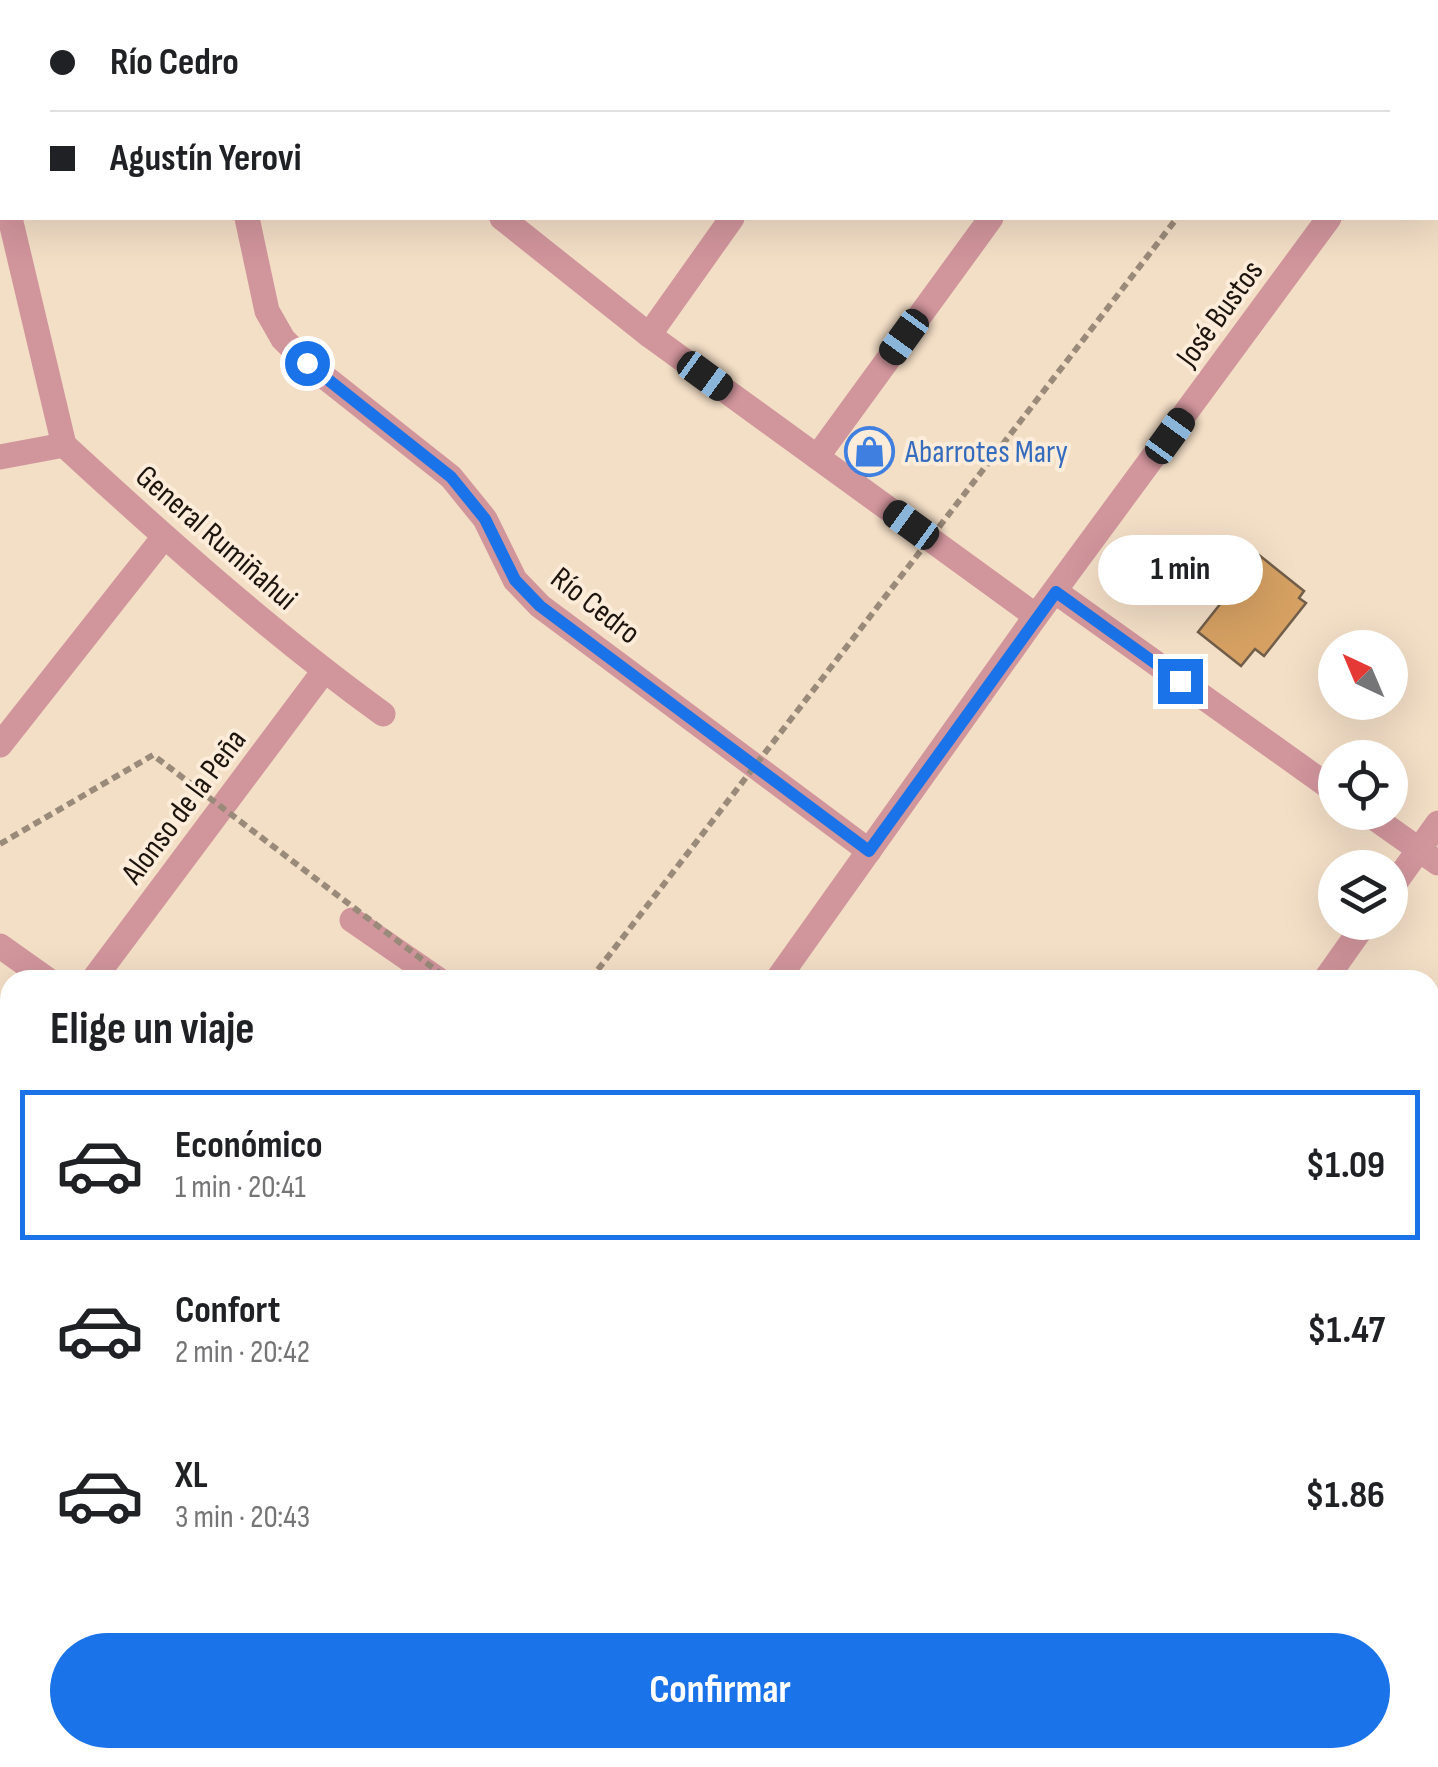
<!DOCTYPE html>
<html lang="es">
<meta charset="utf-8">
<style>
body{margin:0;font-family:"Sofia Sans Condensed",sans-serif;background:#f6f6f6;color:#202124;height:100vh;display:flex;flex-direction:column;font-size:38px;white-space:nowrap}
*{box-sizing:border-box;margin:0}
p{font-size:32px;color:#757577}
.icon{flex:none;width:55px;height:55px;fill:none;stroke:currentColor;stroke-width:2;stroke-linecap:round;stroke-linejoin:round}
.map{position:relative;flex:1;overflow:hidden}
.side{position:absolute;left:0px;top:970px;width:1440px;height:798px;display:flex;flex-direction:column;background:#fff;border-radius:30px 30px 0 0;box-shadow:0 10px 40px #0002}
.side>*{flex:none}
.guide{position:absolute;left:0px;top:0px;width:1440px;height:220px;box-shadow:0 10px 40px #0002;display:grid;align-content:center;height:220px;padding:0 50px;background:#fff}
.needle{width:65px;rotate:316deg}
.controls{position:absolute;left:1318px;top:630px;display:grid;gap:20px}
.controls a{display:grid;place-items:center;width:90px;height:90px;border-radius:50%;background:#fff;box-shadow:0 10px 40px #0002;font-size:50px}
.end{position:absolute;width:45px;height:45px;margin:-22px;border:12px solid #1a73e8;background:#fff;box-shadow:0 0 0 5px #fff}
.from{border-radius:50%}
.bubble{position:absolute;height:70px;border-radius:35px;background:#fff;box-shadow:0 10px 40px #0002;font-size:32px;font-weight:700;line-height:70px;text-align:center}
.car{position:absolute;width:30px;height:60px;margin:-30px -15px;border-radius:12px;box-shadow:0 0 8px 2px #0007;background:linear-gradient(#222 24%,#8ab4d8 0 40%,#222 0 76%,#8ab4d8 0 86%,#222 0)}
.guide b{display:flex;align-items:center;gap:35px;height:95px;font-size:38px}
.guide b+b{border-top:2px solid #e0e0e0}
.guide i{width:25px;height:25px;background:#202124}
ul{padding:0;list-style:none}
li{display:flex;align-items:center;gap:30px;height:150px;margin:0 20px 15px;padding:0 30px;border:5px solid transparent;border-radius:0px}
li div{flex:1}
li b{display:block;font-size:38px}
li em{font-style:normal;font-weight:700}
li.selected{border-color:#1a73e8}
li>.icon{width:90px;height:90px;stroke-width:1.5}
h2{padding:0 50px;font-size:45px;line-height:120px}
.primary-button{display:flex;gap:20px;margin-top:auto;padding:20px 50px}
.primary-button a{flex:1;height:115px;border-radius:60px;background:#1a73e8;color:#fff;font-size:40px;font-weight:700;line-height:115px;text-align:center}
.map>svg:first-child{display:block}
.building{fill:#d5a062;stroke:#715e4a;stroke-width:2.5}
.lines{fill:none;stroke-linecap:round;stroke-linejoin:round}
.path{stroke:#9a8a79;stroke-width:6;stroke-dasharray:8 5;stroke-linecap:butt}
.service{stroke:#d1959c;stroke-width:12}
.minor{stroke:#d1959c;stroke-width:25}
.path-bridge{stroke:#9a8a79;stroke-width:6;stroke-dasharray:8 5;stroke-linecap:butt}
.route{stroke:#1a73e8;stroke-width:12}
.labels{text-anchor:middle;stroke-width:8;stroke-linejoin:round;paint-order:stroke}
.street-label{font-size:32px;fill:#1d150d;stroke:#fdecd9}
.shop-label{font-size:32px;fill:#366cbe;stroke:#fdecd9;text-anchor:start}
</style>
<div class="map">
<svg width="1438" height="1767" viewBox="0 0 1438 1767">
<rect width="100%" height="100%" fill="#f3dec6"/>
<g class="building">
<polygon points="874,428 891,440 866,476 848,462"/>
<polygon points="1259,555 1304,591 1299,598 1306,603 1264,656 1255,649 1241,666 1198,632"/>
</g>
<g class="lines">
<polyline class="path" points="1343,2 1345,0"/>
<polyline class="service" points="1435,1696 1438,1698"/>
<g class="minor">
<polyline points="190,0 191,2"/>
<polyline points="703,0 708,2"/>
<polyline points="68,2 81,0"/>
<polyline points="891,2 893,0"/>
<polyline points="1148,2 1150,0"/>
<polyline points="0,16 2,15"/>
<polyline points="1438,69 1438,68"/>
<polyline points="10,218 64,445"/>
<polyline points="247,218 267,311 283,339 307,363 451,477 485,519 515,580 540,606 869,851"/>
<polyline points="502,218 649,335 1036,616"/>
<polyline points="649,335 732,218"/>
<path d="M0,457L64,445C166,539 270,632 383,714"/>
<polyline points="817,457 991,218"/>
<polyline points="1056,592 1335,791"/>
<polyline points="0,745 164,537"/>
<polyline points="1366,812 1438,863"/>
<polyline points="1390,890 1438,823"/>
<polyline points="352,920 439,980"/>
<polyline points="0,946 48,980"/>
<polyline points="93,980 324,671"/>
<polyline points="777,980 1036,616 1329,218"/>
<polyline points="1325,980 1366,922"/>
<polyline points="0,1115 10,1100"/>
<polyline points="0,1232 10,1239"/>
<polyline points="1430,1268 1438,1273"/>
<polyline points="2,1365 10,1371"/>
<polyline points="559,1758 572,1767"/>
<polyline points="192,1767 199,1758"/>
<polyline points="757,1767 764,1758"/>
</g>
<g class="path-bridge">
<polyline points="0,844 153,755 449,980"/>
<polyline points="590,980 1177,218"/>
</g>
</g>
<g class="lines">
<polyline class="route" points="307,363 451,477 485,519 515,580 540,606 869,851 1056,592 1180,681"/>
</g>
<defs>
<symbol id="shop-ring" viewBox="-11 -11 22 22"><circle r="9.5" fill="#fdecd9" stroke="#3f7fe0" stroke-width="1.5"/><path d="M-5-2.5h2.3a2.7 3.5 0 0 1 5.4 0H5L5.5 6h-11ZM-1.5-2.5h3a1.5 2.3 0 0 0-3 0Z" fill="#3f7fe0"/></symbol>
</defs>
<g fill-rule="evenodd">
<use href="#shop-ring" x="842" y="424" width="55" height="55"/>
</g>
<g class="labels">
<g class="street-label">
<text transform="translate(1219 313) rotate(-54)" y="11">José Bustos</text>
<text transform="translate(217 537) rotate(41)" y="11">General Rumiñahui</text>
<text transform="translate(596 605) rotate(38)" y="11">Río Cedro</text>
<text transform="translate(183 806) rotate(-53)" y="11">Alonso de la Peña</text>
</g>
<g class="shop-label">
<text x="905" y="462">Abarrotes Mary</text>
</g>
</g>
</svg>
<div class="controls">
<a><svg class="needle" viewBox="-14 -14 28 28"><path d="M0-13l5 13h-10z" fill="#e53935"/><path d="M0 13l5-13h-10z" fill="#757577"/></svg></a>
<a><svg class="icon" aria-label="locate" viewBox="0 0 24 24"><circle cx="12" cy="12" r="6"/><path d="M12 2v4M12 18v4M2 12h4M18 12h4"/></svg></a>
<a><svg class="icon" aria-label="layers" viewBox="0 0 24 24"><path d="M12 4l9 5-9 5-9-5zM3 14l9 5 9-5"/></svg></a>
</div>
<i class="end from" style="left:307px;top:363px"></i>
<i class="end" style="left:1180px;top:681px"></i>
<div class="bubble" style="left:1098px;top:535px;width:165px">1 min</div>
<i class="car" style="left:904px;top:337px;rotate:216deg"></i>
<i class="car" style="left:705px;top:376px;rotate:126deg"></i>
<i class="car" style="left:1170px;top:436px;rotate:36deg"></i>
<i class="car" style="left:911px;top:525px;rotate:306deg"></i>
<div class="guide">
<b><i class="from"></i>Río Cedro</b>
<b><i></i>Agustín Yerovi</b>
</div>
<section class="side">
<h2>Elige un viaje</h2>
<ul>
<li class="selected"><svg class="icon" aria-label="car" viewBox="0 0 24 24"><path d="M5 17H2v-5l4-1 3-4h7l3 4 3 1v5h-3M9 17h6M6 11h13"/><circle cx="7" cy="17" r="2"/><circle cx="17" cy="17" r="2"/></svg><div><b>Económico</b><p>1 min · 20:41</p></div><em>$1.09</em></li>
<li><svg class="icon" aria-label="car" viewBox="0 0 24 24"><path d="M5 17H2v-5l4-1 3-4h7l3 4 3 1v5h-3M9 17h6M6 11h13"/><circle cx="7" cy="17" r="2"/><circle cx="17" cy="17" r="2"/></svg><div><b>Confort</b><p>2 min · 20:42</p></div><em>$1.47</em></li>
<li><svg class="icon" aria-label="car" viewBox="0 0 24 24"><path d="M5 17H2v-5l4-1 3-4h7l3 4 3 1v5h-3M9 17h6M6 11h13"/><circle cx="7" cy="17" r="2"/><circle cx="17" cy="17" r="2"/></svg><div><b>XL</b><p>3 min · 20:43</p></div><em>$1.86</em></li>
</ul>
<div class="primary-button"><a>Confirmar</a></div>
</section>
</div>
